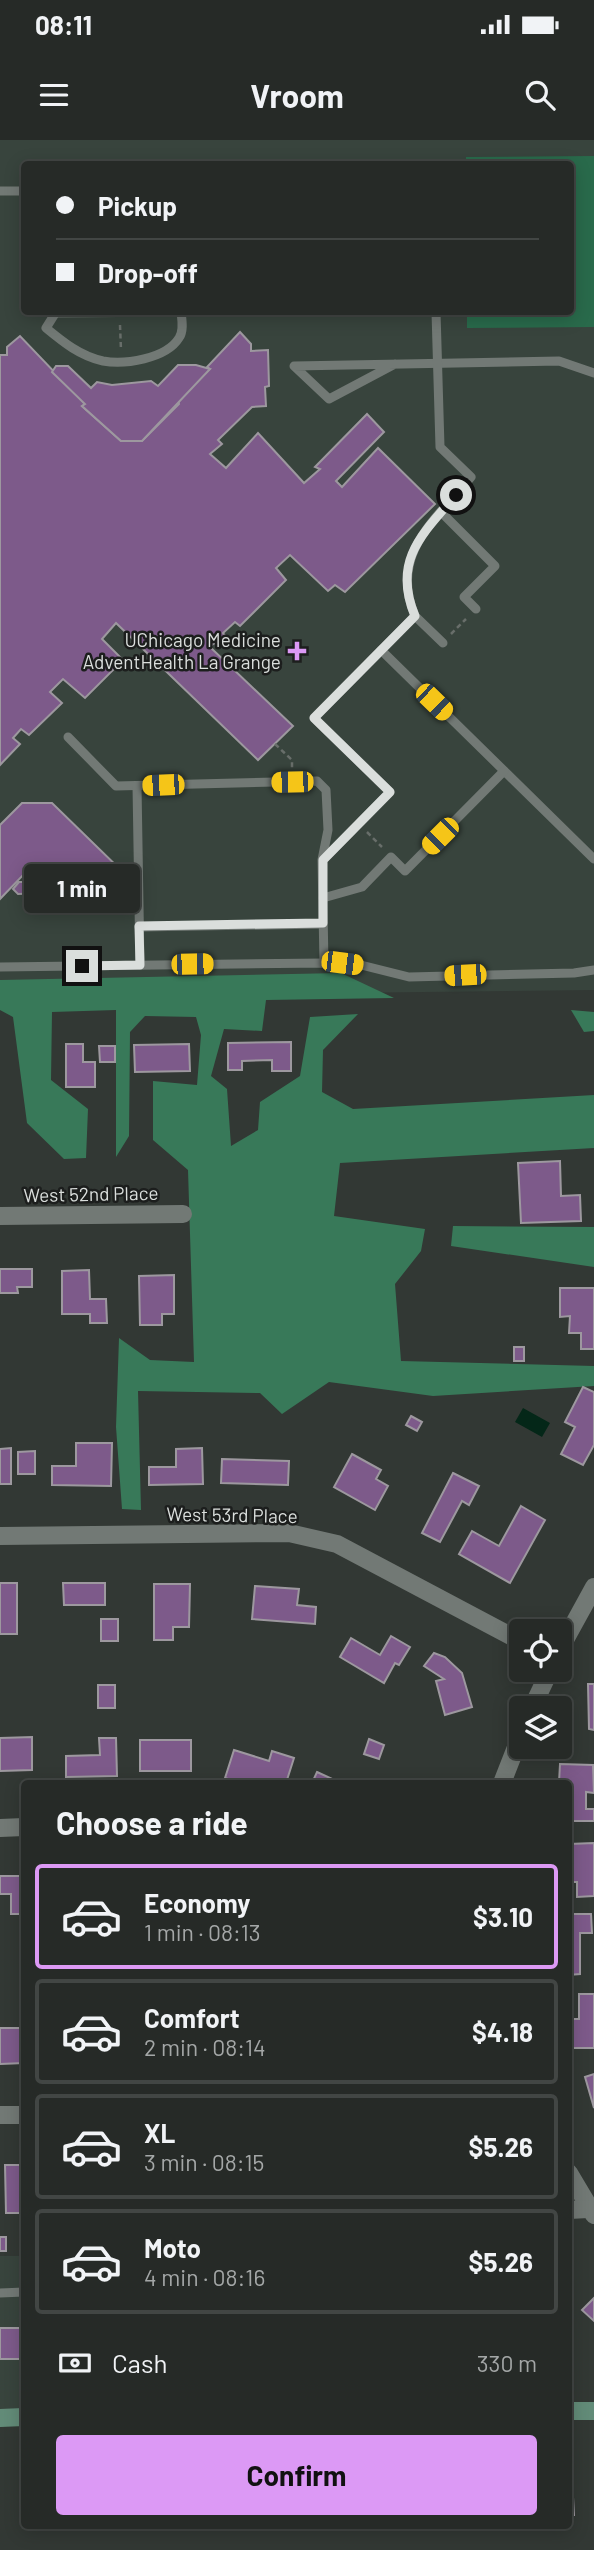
<!DOCTYPE html>
<meta charset="utf-8">
<style>
body{margin:0;font-family:Barlow,sans-serif;background:#2e322f;color:#f1f3f6;height:100vh;display:flex;flex-direction:column;font-size:26px;white-space:nowrap}
*{box-sizing:border-box;margin:0}
p{font-size:23px;color:#a4a7a7}
.icon{flex:none;width:38px;height:38px;fill:none;stroke:currentColor;stroke-width:2;stroke-linecap:round;stroke-linejoin:round}
.map{position:relative;flex:1;overflow:hidden}
.details{position:absolute;left:21px;top:1640px;width:551px;height:749px;display:flex;flex-direction:column;background:#262a27;border-radius:7px;box-shadow:0 4px 18px #0003,0 0 0 2px #424644}
.details>*{flex:none}
.guide{position:absolute;left:21px;top:21px;width:553px;height:154px;border-radius:7px;box-shadow:0 4px 18px #0003,0 0 0 2px #424644;display:grid;align-content:center;height:154px;padding:0 35px;background:#262a27}
.fabs{position:absolute;left:509px;top:1479px;display:grid;gap:14px}
.fabs a{display:grid;place-items:center;width:63px;height:63px;border-radius:7px;background:#262a27;box-shadow:0 4px 18px #0003,0 0 0 2px #424644;font-size:35px}
.end{position:absolute;width:32px;height:32px;margin:-16px;border:9px solid #dadedc;background:#111;box-shadow:0 0 0 4px #111}
.from{border-radius:50%}
.bubble{position:absolute;height:49px;border-radius:7px;background:#262a27;box-shadow:0 4px 18px #0003,0 0 0 2px #424644;font-size:23px;font-weight:700;line-height:49px;text-align:center}
.car{position:absolute;width:21px;height:42px;margin:-21px -10px;border-radius:9px;box-shadow:0 0 5px 2px #0007;background:linear-gradient(#f5c518 24%,#345 0 40%,#f5c518 0 76%,#345 0 86%,#f5c518 0)}
.guide b{display:flex;align-items:center;gap:24px;height:66px;font-size:26px}
.guide b+b{border-top:2px solid #424644}
.guide i{width:18px;height:18px;background:#f1f3f6}
ul{padding:0;list-style:none}
li{display:flex;align-items:center;gap:21px;height:105px;margin:0 14px 10px;padding:0 21px;border:4px solid #424644;border-radius:7px}
li div{flex:1}
li b{display:block;font-size:26px}
li em{font-style:normal;font-weight:700}
li.selected{border-color:#dc99f5}
li>.icon{width:63px;height:63px;stroke-width:1.5}
h2{padding:0 35px;font-size:32px;line-height:84px}
.pay{display:flex;align-items:center;gap:18px;height:77px;padding:0 35px;font-size:26px}
.pay p{margin-inline-start:auto}
.primary-button{display:flex;gap:14px;margin-top:auto;padding:14px 35px}
.primary-button a{flex:1;height:80px;border-radius:7px;background:#dc99f5;color:#111;font-size:28px;font-weight:700;line-height:80px;text-align:center}
.status{display:flex;justify-content:space-between;align-items:center;height:49px;padding:0 35px;background:#262a27;direction:ltr}
.status svg{height:19px;fill:currentColor}
header{display:flex;justify-content:space-between;align-items:center;height:91px;padding:0 35px;background:#262a27;font-size:32px;font-weight:700}
.map>svg:first-child{display:block}
.built{fill:#38443d;fill-rule:evenodd}
.green{fill:#296a4b}
.forest{fill:#387959}
.water{fill:#042718}
.building{fill:#7d5a8a;stroke:#9d989f;stroke-width:2}
.lines{fill:none;stroke-linecap:round;stroke-linejoin:round}
.path{stroke:#686e6a;stroke-width:2.5;stroke-dasharray:5 3.5;stroke-linecap:butt}
.lane{stroke:#727975;stroke-width:9}
.street{stroke:#727975;stroke-width:18}
.secondary{stroke:#628b78;stroke-width:18}
.route{stroke:#dadedc;stroke-width:9}
.poi-dot{fill:#dc99f5;stroke:#1c1e1d;stroke-width:2.5}
.labels{text-anchor:middle;stroke-width:5;stroke-linejoin:round;paint-order:stroke}
.poi-label{font-size:19px;fill:#dadedc;stroke:#1c1e1d;text-anchor:end}
.street-label{font-size:19px;fill:#dadedc;stroke:#1c1e1d}
</style>
<div class="status"><b>08:11</b><svg viewBox="0 0 49 12"><path d="M0 12V9h3v3zM5 12V6h3v6zM10 12V3h3v9zM15 12V0h3v12zM26 1h20v11H26zM47 4h2v5h-2z"/></svg></div>
<header><svg class="icon" aria-label="menu" viewBox="0 0 24 24"><path d="M4 6h16M4 12h16M4 18h16"/></svg>Vroom<svg class="icon" aria-label="search" viewBox="0 0 24 24"><circle cx="10" cy="10" r="6"/><path d="M15 15l6 6"/></svg></header>
<div class="map">
<svg width="594" height="2410" viewBox="0 0 594 2410">
<rect width="100%" height="100%" fill="#323834"/>
<g class="built">
<path d="M0,0H594V850L0,857ZM24,24H570V172H24Z"/>
<rect x="0" y="2116" width="24" height="155"/>
</g>
<polygon class="green" points="594,16 594,187 467,188 467,172 570,172 570,24 466,24 466,17"/>
<g class="forest">
<polygon points="341,833 394,858 266,860 262,891 224,889 211,936 227,949 231,1006 258,990 260,962 300,936 310,877 358,874 323,910 322,952 353,969 594,955 594,1008 340,1023 334,1076 425,1089 421,1111 395,1144 401,1221 594,1226 594,1246 433,1256 329,1242 282,1274 260,1253 138,1251 141,1370 122,1369 116,1287 119,1198 150,1220 194,1222 188,1030 153,1000 153,941 197,945 201,895 196,877 145,876 130,892 129,996 116,1017 116,870 52,872 51,940 88,969 86,1018 64,1019 27,983 13,877 0,870 0,840"/>
<polygon points="571,870 594,872 594,891 584,892"/>
<polygon points="453,1086 594,1087 594,1127 451,1106"/>
</g>
<polygon class="water" points="523,1268 550,1283 542,1297 515,1282"/>
<g class="building">
<polygon points="240,192 251,204 251,211 268,210 269,246 265,247 266,266 252,267 218,300 222,304 210,314 226,328 258,293 304,343 320,329 315,327 367,274 384,292 336,341 342,347 378,308 435,364 345,452 335,445 328,451 290,415 276,428 286,440 240,486 235,482 223,493 227,498 219,506 214,503 210,507 293,586 258,620 116,483 102,499 123,520 85,558 63,539 50,552 62,563 29,595 21,589 13,598 20,604 0,625 0,215 7,215 7,207 20,196 85,264 82,266 121,301 142,301 179,264 178,260 210,229 207,227"/>
<polygon points="178,225 196,225 210,229 142,301 121,301 82,266 85,264 52,232 56,226 68,226 91,248 97,242 112,245 151,241 158,246"/>
<polygon points="22,663 52,663 127,736 92,772 53,734 39,734 39,742 49,741 55,747 48,753 18,754 13,749 19,742 28,742 28,735 24,734 0,759 0,685"/>
<polygon points="291,902 291,931 272,931 272,920 242,921 242,930 228,930 228,903"/>
<polygon points="66,904 83,904 83,922 95,922 95,947 66,947"/>
<polygon points="189,904 190,931 135,932 134,905"/>
<polygon points="99,906 115,906 115,922 100,922"/>
<polygon points="560,1021 561,1056 580,1055 581,1081 521,1083 518,1023"/>
<polygon points="0,1129 32,1129 32,1147 17,1147 18,1153 0,1153"/>
<polygon points="89,1130 90,1159 106,1159 107,1183 90,1183 90,1174 62,1174 62,1131"/>
<polygon points="174,1135 174,1174 162,1174 162,1185 140,1185 139,1136"/>
<polygon points="560,1148 594,1148 594,1209 581,1209 581,1193 569,1193 570,1176 560,1177"/>
<rect x="514" y="1207" width="10" height="14"/>
<polygon points="583,1247 594,1252 594,1305 583,1325 561,1314 575,1287 565,1282"/>
<polygon points="411,1276 422,1282 417,1291 406,1285"/>
<polygon points="76,1303 112,1303 111,1346 52,1345 52,1326 76,1326"/>
<polygon points="11,1308 11,1344 0,1344 0,1309"/>
<polygon points="202,1308 203,1344 149,1345 149,1327 176,1327 176,1309"/>
<polygon points="35,1311 35,1334 18,1334 18,1312"/>
<polygon points="352,1314 381,1330 376,1339 388,1346 375,1370 334,1347"/>
<polygon points="222,1319 289,1321 288,1345 221,1343"/>
<polygon points="453,1333 479,1346 469,1365 462,1361 440,1402 422,1393"/>
<polygon points="521,1366 545,1380 510,1443 459,1414 472,1391 499,1406"/>
<rect x="0" y="1443" width="17" height="51"/>
<polygon points="63,1443 105,1443 105,1465 64,1465"/>
<polygon points="154,1444 190,1444 189,1487 173,1487 173,1500 154,1500"/>
<polygon points="255,1446 299,1449 297,1465 316,1467 315,1484 252,1479"/>
<rect x="101" y="1479" width="17" height="22"/>
<polygon points="391,1496 410,1507 399,1525 395,1523 384,1543 340,1517 351,1498 380,1515"/>
<polygon points="434,1513 445,1517 462,1533 472,1567 445,1575 436,1541 444,1539 424,1526"/>
<polygon points="588,1544 594,1544 594,1590 589,1589"/>
<rect x="98" y="1545" width="17" height="23"/>
<polygon points="32,1597 32,1630 0,1631 0,1598"/>
<polygon points="99,1598 116,1598 117,1636 66,1637 66,1616 100,1615"/>
<polygon points="369,1599 384,1605 379,1619 364,1614"/>
<rect x="140" y="1600" width="51" height="31"/>
<polygon points="234,1610 269,1621 272,1611 294,1618 286,1643 241,1643 225,1638"/>
<polygon points="560,1624 593,1625 594,1653 586,1652 586,1669 594,1669 594,1681 569,1681 569,1643 559,1643"/>
<polygon points="317,1632 341,1643 312,1643"/>
<polygon points="594,1703 594,1756 577,1757 577,1742 569,1742 569,1704"/>
<polygon points="0,1736 24,1736 24,1774 11,1774 11,1754 0,1754"/>
<polygon points="569,1774 591,1774 592,1793 580,1793 580,1834 569,1835"/>
<polygon points="579,1854 594,1854 594,1908 569,1908 569,1879 579,1879"/>
<polygon points="0,1888 24,1888 24,1923 0,1924"/>
<polygon points="594,1934 594,1968 585,1937"/>
<polygon points="5,2025 24,2025 24,2073 6,2073"/>
<rect x="0" y="2097" width="6" height="14"/>
<polygon points="594,2158 594,2181 582,2170"/>
<rect x="0" y="2188" width="24" height="31"/>
<polygon points="569,2339 572,2339 574,2375 569,2375"/>
</g>
<g class="lines">
<g class="path">
<polyline points="120,185 121,210"/>
<polyline points="451,494 466,479"/>
<polyline points="275,604 292,620 292,628"/>
<polyline points="367,692 382,707"/>
</g>
<g class="lane">
<polyline points="0,51 24,51"/>
<path d="M56,172L46,188C63,202 80,216 103,221C124,225 166,219 179,198C184,191 182,180 181,172"/>
<polyline points="55,173 181,172"/>
<polyline points="395,224 329,259 294,226 559,221 594,233"/>
<polyline points="441,372 495,426 464,457 476,469"/>
<path d="M415,476C389,415 434,381 471,337L440,307L436,172"/>
<polyline points="381,510 594,719"/>
<polyline points="68,597 116,646 317,641 326,650 328,690 322,720 324,823"/>
<polyline points="137,646 140,825"/>
<polyline points="323,720 390,652 314,578 415,476 443,503"/>
<polyline points="323,758 362,747 391,717 405,731 504,631"/>
<polyline points="139,787 323,784"/>
<polyline points="0,827 324,823 361,825 409,837 574,833 594,830"/>
<polyline points="0,2153 24,2152"/>
</g>
<g class="street">
<polyline points="0,1076 183,1074"/>
<polyline points="0,1396 289,1393 337,1404 522,1502"/>
<polyline points="560,1509 594,1447"/>
<polyline points="532,1568 550,1530"/>
<polyline points="502,1643 522,1592"/>
<polyline points="0,1688 24,1687"/>
<polyline points="0,1975 24,1975"/>
<polyline points="569,2033 594,2075"/>
<polyline points="569,2070 588,2069"/>
</g>
<g class="secondary">
<polyline points="569,2271 594,2271"/>
<polyline points="0,2278 24,2277"/>
</g>
</g>
<g class="lines">
<path class="route" d="M82,826L140,825L139,786L323,783V720L390,652L314,578L415,476C392,421 422,394 456,355"/>
</g>
<path class="poi-dot" d="M293.5 500.5h7v7h7v7h-7v7h-7v-7h-7v-7h7z"/>
<g class="labels">
<g class="poi-label">
<text x="281" y="507">UChicago Medicine<tspan x="281" dy="22">AdventHealth La Grange</tspan></text>
</g>
<g class="street-label">
<text transform="translate(91 1054) rotate(-1)" y="7">West 52nd Place</text>
<text transform="translate(232 1375) rotate(1)" y="7">West 53rd Place</text>
</g>
</g>
</svg>
<div class="fabs">
<a><svg class="icon" aria-label="locate" viewBox="0 0 24 24"><circle cx="12" cy="12" r="6"/><path d="M12 2v4M12 18v4M2 12h4M18 12h4"/></svg></a>
<a><svg class="icon" aria-label="layers" viewBox="0 0 24 24"><path d="M12 4l9 5-9 5-9-5zM3 14l9 5 9-5"/></svg></a>
</div>
<i class="end from" style="left:456px;top:355px"></i>
<i class="end" style="left:82px;top:826px"></i>
<div class="bubble" style="left:24px;top:724px;width:116px">1 min</div>
<i class="car" style="left:434px;top:562px;rotate:134deg"></i>
<i class="car" style="left:292px;top:642px;rotate:269deg"></i>
<i class="car" style="left:163px;top:645px;rotate:268deg"></i>
<i class="car" style="left:440px;top:696px;rotate:225deg"></i>
<i class="car" style="left:342px;top:823px;rotate:97deg"></i>
<i class="car" style="left:192px;top:824px;rotate:89deg"></i>
<i class="car" style="left:465px;top:835px;rotate:267deg"></i>
<div class="guide">
<b><i class="from"></i>Pickup</b>
<b><i></i>Drop-off</b>
</div>
<section class="details">
<h2>Choose a ride</h2>
<ul>
<li class="selected"><svg class="icon" aria-label="car" viewBox="0 0 24 24"><path d="M5 17H2v-5l4-1 3-4h7l3 4 3 1v5h-3M9 17h6M6 11h13"/><circle cx="7" cy="17" r="2"/><circle cx="17" cy="17" r="2"/></svg><div><b>Economy</b><p>1 min · 08:13</p></div><em>$3.10</em></li>
<li><svg class="icon" aria-label="car" viewBox="0 0 24 24"><path d="M5 17H2v-5l4-1 3-4h7l3 4 3 1v5h-3M9 17h6M6 11h13"/><circle cx="7" cy="17" r="2"/><circle cx="17" cy="17" r="2"/></svg><div><b>Comfort</b><p>2 min · 08:14</p></div><em>$4.18</em></li>
<li><svg class="icon" aria-label="car" viewBox="0 0 24 24"><path d="M5 17H2v-5l4-1 3-4h7l3 4 3 1v5h-3M9 17h6M6 11h13"/><circle cx="7" cy="17" r="2"/><circle cx="17" cy="17" r="2"/></svg><div><b>XL</b><p>3 min · 08:15</p></div><em>$5.26</em></li>
<li><svg class="icon" aria-label="car" viewBox="0 0 24 24"><path d="M5 17H2v-5l4-1 3-4h7l3 4 3 1v5h-3M9 17h6M6 11h13"/><circle cx="7" cy="17" r="2"/><circle cx="17" cy="17" r="2"/></svg><div><b>Moto</b><p>4 min · 08:16</p></div><em>$5.26</em></li>
</ul>
<div class="pay"><svg class="icon" aria-label="cash" viewBox="0 0 24 24"><path d="M3 7h18v10H3z"/><circle cx="12" cy="12" r="2"/></svg>Cash<p>330 m</p></div>
<div class="primary-button"><a>Confirm</a></div>
</section>
</div>
